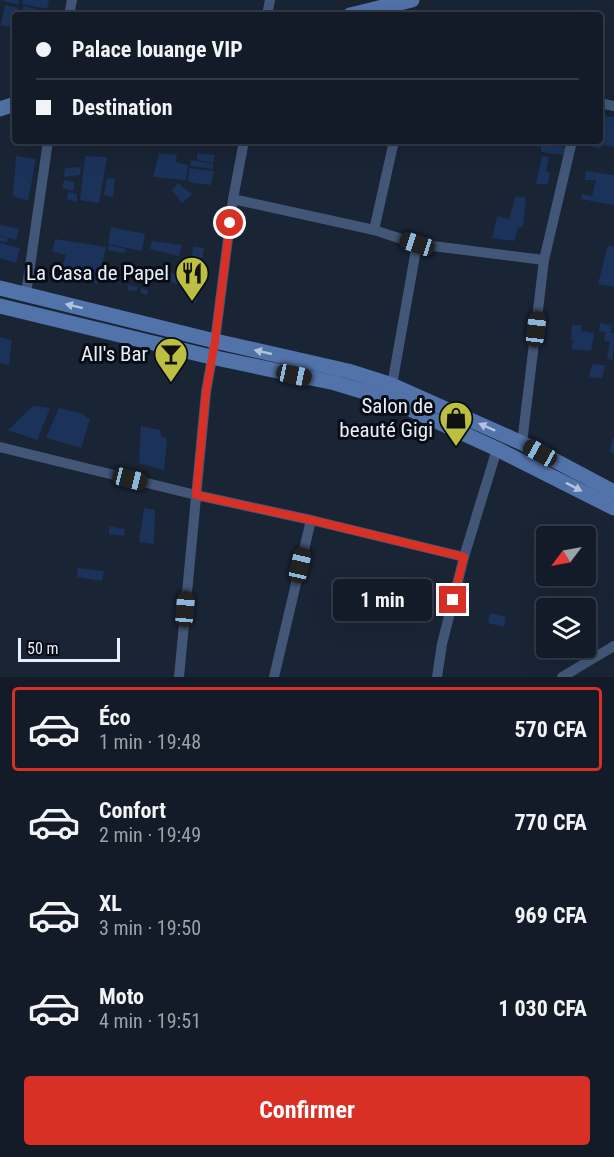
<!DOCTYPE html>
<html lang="fr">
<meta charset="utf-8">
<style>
body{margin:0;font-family:"Roboto Condensed",sans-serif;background:#202834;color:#f1f3f6;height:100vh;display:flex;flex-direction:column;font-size:22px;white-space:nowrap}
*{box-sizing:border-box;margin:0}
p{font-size:20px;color:#9da1a8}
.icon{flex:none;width:33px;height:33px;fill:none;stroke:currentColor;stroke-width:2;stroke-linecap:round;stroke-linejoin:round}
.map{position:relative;height:677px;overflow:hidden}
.side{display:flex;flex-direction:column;background:#131b28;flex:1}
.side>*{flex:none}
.top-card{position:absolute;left:12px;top:12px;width:591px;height:132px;border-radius:6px;box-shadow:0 6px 24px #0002,0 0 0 2px #323945;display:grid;align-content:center;height:132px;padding:0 24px;background:#131b28}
.needle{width:39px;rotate:238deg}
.tools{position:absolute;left:536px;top:526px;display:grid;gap:12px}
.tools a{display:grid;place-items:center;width:60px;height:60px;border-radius:6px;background:#131b28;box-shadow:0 6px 24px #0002,0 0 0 2px #323945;font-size:30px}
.scale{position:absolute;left:18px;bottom:15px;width:102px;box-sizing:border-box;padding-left:6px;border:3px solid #e6eefa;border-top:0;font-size:16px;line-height:21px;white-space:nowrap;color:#e6eefa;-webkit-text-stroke:4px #080d15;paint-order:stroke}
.end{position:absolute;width:27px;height:27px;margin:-14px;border:8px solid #d93025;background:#fff;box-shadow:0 0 0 3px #fff}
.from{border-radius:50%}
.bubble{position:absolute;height:42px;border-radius:6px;background:#131b28;box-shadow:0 6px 24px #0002,0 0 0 2px #323945;font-size:20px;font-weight:700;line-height:42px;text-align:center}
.car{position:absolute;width:18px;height:36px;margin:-18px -9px;border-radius:8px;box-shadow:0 0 4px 2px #0007;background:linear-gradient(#222 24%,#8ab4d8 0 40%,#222 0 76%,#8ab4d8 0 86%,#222 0)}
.top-card b{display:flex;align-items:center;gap:21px;height:57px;font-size:22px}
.top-card b+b{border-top:2px solid #323945}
.top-card i{width:15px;height:15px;background:#f1f3f6}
ul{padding:10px 0 0;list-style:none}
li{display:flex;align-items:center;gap:18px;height:84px;margin:0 12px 9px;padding:0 12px;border:3px solid transparent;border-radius:6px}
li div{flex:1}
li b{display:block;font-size:22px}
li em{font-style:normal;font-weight:700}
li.active{border-color:#d93025}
li>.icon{width:54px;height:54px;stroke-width:1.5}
.button{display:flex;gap:12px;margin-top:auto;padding:12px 24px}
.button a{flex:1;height:69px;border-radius:6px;background:#d93025;color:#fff;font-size:24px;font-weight:700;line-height:69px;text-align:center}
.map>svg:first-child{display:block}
.building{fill:#1b335a}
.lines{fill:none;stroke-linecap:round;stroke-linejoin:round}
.street{stroke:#425778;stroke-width:10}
.secondary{stroke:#5273a9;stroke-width:15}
.oneway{fill:#b2c3de}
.route{stroke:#d93025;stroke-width:8}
.labels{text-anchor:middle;stroke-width:6;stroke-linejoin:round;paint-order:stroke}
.poi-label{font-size:21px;fill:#e6eefa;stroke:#080d15;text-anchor:end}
</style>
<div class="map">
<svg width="614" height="677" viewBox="0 0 614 677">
<rect width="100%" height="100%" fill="#192435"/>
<g class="building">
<polygon points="1,0 19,0 18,5"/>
<polygon points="23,0 49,0 47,9 22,4"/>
<polygon points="5,5 18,8 14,28 1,25"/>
<polygon points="24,6 42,11 41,15 21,15"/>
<polygon points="527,11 542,13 542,15 527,15"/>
<polygon points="600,116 614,117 614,147 603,145 600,149 593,147 593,141 600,141"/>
<polygon points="197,141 216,141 215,145"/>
<polygon points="526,141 548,141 547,145 567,147 564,155 541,152 541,144 525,143"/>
<polygon points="159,153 177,155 176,162 188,165 186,180 153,177"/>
<polygon points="197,153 215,155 213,163 197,160"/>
<polygon points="16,156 36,159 28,201 13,196"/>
<polygon points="85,156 107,157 99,203 80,200"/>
<polygon points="542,156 549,157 546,172 550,173 548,184 536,184"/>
<polygon points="191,160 213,164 213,169 190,166"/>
<polygon points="81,167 80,175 64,177 65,168"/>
<polygon points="189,168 214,171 211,185 188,182"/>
<polygon points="586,171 614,175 614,205 581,199 582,194 592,196 596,180 585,180"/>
<polygon points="107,178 115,179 113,197 104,195"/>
<polygon points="64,180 74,182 74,191 62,188"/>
<polygon points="178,183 192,194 182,203 172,190"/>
<polygon points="68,192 77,194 77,202 67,199"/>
<polygon points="516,196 526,198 523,227 518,228 514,241 492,238 497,216 509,219"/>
<polygon points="0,225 19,229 16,240 0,235"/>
<polygon points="111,227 145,234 142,251 108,244"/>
<polygon points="0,236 8,238 7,243 0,241"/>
<polygon points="55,239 106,247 98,284 60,273 66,255 52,251"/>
<polygon points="152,241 182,245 179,256 150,249"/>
<polygon points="0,243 20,248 16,263 0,258"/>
<polygon points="109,245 126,249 124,253 108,250"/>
<polygon points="608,245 614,247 614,287 598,284"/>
<polygon points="193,246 204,248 199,277 190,275"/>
<polygon points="168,272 189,277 187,287 167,281"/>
<polygon points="191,278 200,281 196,303 188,300"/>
<polygon points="129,285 138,287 136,291 127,290"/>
<polygon points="141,288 148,290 147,295 141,293"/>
<polygon points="600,323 612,325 611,333 614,333 613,360 607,359 610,342 604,340 605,332 599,331"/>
<polygon points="572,325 581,325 581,331 594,333 591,351 571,349 574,341 571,340"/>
<polygon points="0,337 12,340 9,365 0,363"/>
<polygon points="592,364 605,365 602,378 589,377"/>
<polygon points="33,406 50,408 37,440 8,430"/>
<polygon points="59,408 84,414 85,417 90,419 81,448 46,438"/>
<polygon points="141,426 160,430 161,436 167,439 164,470 139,463"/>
<polygon points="613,438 614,438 614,455 610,451"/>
<polygon points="144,508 155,510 154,544 139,542"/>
<polygon points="109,526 125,529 124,536 109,534"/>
<polygon points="78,568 104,571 102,581 77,577"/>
<polygon points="490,613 506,617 504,627 488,623"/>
</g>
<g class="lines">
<g class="street">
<polyline points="69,15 72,0"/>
<polyline points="267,15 270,0"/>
<polyline points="600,103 614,106"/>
<polyline points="233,199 374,230 417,244 544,260"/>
<polyline points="374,230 394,141"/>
<polyline points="26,294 48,141"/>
<polyline points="392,385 417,244"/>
<polyline points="522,443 544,260 572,141"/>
<polyline points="0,447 196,495 311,520 464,557"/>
<polyline points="179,677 206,392 215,341 233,199 244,141"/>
<polyline points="274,677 311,520"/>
<polyline points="437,677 442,644 464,557 497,449"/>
<polyline points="562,677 614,646"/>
</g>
<g class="secondary">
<polyline points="350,15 412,0"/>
<polyline points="0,109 15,104"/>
<polyline points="0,288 215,341 348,371 392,385 522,443 614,492"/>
<polyline points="0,306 211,357 335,383 388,399 497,449 614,508"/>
</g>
</g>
<defs><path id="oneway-solid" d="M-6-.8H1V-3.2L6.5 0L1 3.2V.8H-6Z" transform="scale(1.5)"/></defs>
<g class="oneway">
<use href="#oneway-solid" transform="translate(74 306) rotate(-166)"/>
<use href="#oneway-solid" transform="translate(263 352) rotate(-167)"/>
<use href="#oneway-solid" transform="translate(487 427) rotate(-156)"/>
<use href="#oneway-solid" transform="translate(574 487) rotate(27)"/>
</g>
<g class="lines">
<polyline class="route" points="230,223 215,341 206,392 196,495 311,520 464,557 453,600"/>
</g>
<defs>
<symbol id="restaurant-pin" viewBox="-11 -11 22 30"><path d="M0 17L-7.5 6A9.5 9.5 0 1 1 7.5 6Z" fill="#bdbf43" stroke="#080d15"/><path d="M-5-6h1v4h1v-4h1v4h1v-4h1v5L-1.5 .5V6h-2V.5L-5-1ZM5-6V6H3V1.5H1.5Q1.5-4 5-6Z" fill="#111"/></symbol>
<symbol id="bar-pin" viewBox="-11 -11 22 30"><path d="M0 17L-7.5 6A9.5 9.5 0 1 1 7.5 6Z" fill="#bdbf43" stroke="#080d15"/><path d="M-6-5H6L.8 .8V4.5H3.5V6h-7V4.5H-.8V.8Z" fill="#111"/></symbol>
<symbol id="shop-pin" viewBox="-11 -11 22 30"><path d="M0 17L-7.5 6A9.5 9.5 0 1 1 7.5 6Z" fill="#bdbf43" stroke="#080d15"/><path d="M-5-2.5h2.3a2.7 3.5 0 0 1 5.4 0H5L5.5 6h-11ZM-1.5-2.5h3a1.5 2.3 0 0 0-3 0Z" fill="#111"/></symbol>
</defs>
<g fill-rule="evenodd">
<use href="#restaurant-pin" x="173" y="254" width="38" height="52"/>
<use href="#bar-pin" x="152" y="335" width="38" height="52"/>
<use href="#shop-pin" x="437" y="399" width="38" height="52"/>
</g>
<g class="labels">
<g class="poi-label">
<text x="169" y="280">La Casa de Papel</text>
<text x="148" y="361">All's Bar</text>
<text x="433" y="413">Salon de<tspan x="433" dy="24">beauté Gigi</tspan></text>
</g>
</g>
</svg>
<div class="tools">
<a><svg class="needle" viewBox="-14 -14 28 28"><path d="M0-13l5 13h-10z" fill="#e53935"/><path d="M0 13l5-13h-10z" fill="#9da1a8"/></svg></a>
<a><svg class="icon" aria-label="layers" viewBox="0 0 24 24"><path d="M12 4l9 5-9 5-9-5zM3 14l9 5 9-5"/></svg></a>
</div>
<div class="scale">50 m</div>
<i class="end from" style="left:230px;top:223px"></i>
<i class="end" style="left:453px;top:600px"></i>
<div class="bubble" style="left:333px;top:579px;width:99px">1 min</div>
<i class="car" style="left:417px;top:244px;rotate:288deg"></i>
<i class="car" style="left:536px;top:329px;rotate:7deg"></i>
<i class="car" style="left:294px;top:375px;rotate:102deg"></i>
<i class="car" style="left:540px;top:453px;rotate:299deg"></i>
<i class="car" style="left:130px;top:479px;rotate:104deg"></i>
<i class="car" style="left:300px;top:565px;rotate:13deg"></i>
<i class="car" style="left:185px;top:609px;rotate:5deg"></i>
<div class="top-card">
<b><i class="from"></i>Palace louange VIP</b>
<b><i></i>Destination</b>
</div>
</div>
<section class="side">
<ul>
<li class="active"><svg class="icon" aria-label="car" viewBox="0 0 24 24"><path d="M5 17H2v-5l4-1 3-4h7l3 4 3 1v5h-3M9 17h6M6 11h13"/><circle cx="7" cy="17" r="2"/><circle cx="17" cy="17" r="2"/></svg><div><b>Éco</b><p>1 min · 19:48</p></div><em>570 CFA</em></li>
<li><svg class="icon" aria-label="car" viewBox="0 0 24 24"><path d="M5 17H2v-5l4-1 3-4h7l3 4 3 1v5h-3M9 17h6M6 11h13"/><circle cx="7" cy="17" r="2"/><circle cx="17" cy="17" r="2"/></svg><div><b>Confort</b><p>2 min · 19:49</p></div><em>770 CFA</em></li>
<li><svg class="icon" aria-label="car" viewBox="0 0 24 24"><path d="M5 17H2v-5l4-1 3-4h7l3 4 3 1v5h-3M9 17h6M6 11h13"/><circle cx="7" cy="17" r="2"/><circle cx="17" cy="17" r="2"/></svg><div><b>XL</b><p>3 min · 19:50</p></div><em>969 CFA</em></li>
<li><svg class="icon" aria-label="car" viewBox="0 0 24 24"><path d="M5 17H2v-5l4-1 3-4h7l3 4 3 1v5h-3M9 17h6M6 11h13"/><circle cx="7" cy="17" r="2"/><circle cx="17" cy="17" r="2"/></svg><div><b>Moto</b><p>4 min · 19:51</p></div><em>1 030 CFA</em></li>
</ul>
<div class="button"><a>Confirmer</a></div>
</section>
